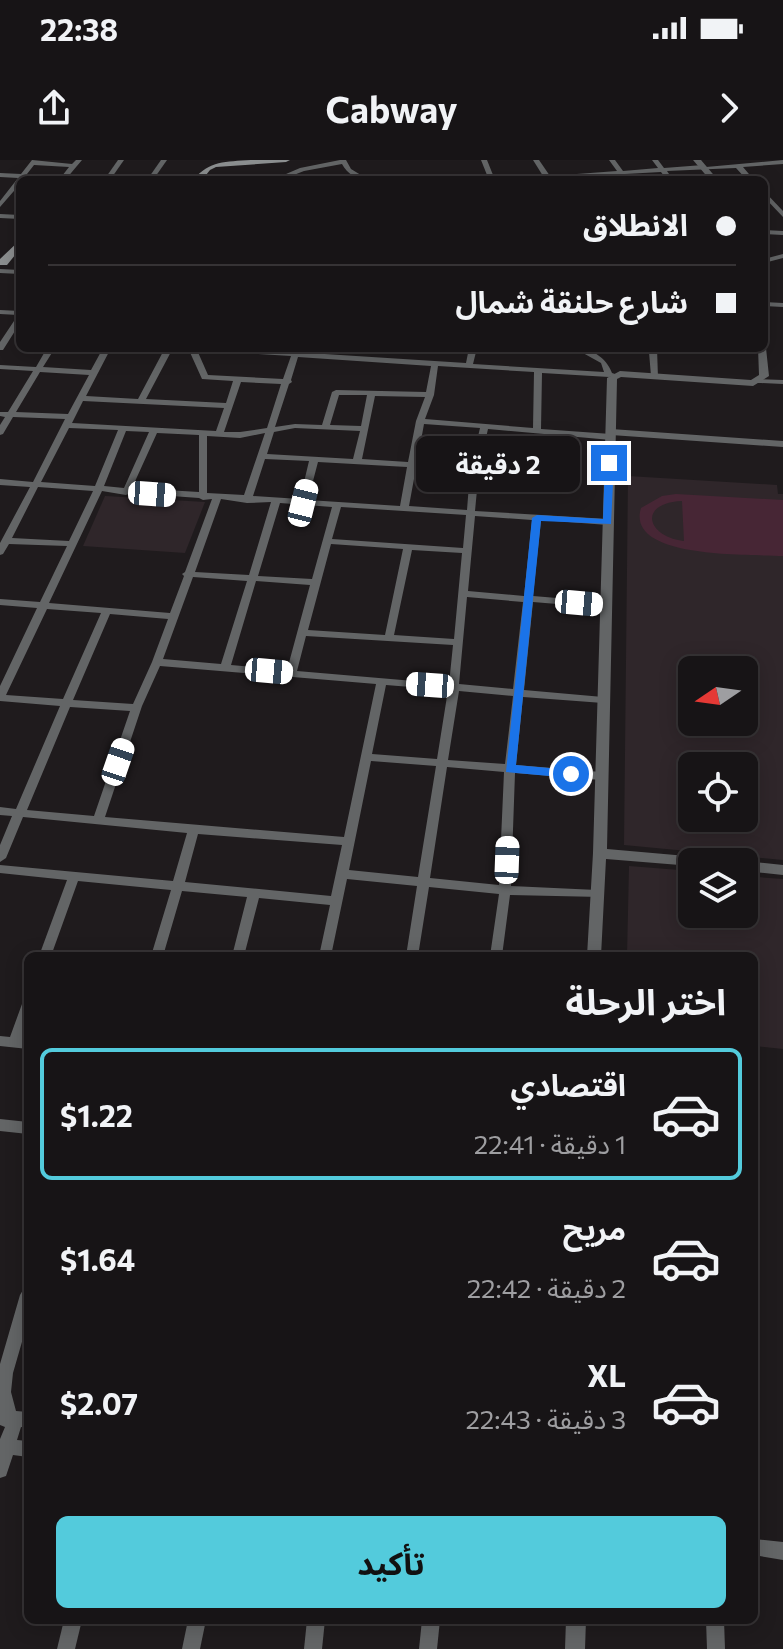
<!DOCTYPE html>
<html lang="ar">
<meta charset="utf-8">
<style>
body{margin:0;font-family:Commissioner,"Noto Sans Arabic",sans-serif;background:#242123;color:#f1f3f6;direction:rtl;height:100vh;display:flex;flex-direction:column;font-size:30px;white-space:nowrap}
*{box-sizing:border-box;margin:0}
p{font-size:26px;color:#9e9ea1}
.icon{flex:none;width:44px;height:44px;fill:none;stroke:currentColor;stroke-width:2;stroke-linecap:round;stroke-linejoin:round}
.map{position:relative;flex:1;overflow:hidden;direction:ltr}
.drawer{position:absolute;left:24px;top:792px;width:734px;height:672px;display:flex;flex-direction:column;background:#171416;border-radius:12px;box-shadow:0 4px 20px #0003,0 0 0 2px #363335;direction:rtl}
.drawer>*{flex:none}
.top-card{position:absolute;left:16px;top:16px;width:752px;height:176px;border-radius:12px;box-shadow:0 4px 20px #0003,0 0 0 2px #363335;direction:rtl;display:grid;align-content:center;height:176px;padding:0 32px;background:#171416}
.needle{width:52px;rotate:257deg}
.fabs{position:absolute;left:678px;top:496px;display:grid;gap:16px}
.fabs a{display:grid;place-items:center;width:80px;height:80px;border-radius:12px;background:#171416;box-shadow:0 4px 20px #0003,0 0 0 2px #363335;font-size:40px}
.end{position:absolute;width:36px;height:36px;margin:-18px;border:10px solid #1a73e8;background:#fff;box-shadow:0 0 0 4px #fff}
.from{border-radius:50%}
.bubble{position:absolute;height:56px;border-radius:12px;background:#171416;box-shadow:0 4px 20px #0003,0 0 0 2px #363335;font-size:26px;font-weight:700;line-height:56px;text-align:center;direction:rtl}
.car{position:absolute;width:24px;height:48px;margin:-24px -12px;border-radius:10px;box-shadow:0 0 6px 2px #0007;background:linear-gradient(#fff 24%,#345 0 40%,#fff 0 76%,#345 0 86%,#fff 0)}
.top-card b{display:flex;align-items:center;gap:28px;height:76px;font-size:30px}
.top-card b+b{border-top:2px solid #363335}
.top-card i{width:20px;height:20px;background:#f1f3f6}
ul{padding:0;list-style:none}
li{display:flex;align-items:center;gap:24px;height:132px;margin:0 16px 12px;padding:0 16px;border:4px solid transparent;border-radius:12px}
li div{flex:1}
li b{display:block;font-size:30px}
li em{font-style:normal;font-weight:700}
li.on{border-color:#53cbdc}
li>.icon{width:72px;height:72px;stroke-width:1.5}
h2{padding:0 32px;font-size:36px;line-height:96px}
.action{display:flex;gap:16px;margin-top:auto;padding:16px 32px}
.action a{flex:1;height:92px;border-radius:12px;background:#53cbdc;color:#111;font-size:32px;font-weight:700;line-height:92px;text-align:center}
.status{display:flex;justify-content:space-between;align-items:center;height:56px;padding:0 40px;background:#171416;direction:ltr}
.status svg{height:22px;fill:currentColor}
header{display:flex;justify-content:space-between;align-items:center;height:104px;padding:0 32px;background:#171416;font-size:36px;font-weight:700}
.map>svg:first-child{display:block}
.built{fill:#2f262a;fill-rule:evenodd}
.green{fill:#472635;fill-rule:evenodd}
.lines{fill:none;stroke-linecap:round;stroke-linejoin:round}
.minor{fill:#636566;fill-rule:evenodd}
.tertiary{fill:#636566;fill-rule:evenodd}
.secondary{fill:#8c8f90;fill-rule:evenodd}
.route{fill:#1a73e8}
</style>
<div class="status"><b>22:38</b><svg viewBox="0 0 49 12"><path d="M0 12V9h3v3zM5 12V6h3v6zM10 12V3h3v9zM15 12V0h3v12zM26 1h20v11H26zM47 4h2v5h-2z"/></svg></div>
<header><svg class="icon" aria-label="forward" viewBox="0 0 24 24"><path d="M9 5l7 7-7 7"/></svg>Cabway<svg class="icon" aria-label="share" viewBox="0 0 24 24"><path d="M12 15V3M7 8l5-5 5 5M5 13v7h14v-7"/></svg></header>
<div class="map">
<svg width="783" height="1489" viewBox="0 0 783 1489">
<rect width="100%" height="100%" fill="#1f1b1d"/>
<g class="built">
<path d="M628,316L777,325L778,334H783V700L624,685ZM692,510H744V562H692ZM692,606H744V658H692Z"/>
<polygon points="105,336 106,336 205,342 185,393 83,386"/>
<polygon points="629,706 692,711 692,754 744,754 744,716 783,719 783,889 754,886 754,796 627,796"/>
</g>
<path class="green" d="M676,334L783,340V396C752,394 625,400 641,348L662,336ZM682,341L684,381H683C646,376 638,343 682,341Z"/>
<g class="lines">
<g class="minor">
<path d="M32,0L72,4L76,0H82L66,19L24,18L20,20V24L0,47V41L18,18L0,17V13L21,14ZM34,5L69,7L62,16L27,14Z"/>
<polygon points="118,0 124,0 110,20 104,20"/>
<polygon points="161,0 167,0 153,20 147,20"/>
<path d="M340,0H346L351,9L369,20C358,20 347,14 342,4L304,11L281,20H272L300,8Z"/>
<polygon points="481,0 487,0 495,20 489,20"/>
<polygon points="533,0 539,0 550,16 617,11 609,0 615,0 623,11 658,8 652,0 658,0 664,8 703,5 706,7 783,0 783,4 743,7 754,20 747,20 736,8 667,11 673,20 667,20 661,12 625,14 627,17 624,19 619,15 552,20 516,20 543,16"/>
<polygon points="764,31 783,51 783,57 764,37"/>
<polygon points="0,54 20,55 20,59 0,58"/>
<polygon points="764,70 783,71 783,75 764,74"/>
<polygon points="783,94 783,98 764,103 764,99"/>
<polygon points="0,109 20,110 20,114 0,113"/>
<polygon points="764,142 783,143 783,147 764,146"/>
<polygon points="0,150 20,151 20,163 3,190 0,190 0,182 18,155 0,154"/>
<path d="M47,188H55L43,207L91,210L103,188H111L86,236L138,239L165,188H173L146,239L226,243L233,221L202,219L188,188H232L466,203L469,188H477L473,204L604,212L601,203L574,188C591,188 606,197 612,213L618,215L609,217L542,213L541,269L611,274L607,272L611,269L783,281V287L611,275L615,277L611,280L488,269L479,309L475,351L608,359L613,362L608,365L541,360L533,436L605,442L610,445L605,448L533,442L524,530L603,537L608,540L603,543L523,537L516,605L601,612L607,616L601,620L515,613L511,726L597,730L603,734L601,737L510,735L502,796H490L499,734L429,727L418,796H406L417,726L347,719L331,796H319L330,745L259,738L244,796H232L247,737L182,731L163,796H151L171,730L78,721L51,796H39L67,720L0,713V705L173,721L187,673L23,657L6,698L0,702V685L12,656L0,655V647L16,649L60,546L0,541V526L37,448L0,445V439L40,442L67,386L9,384L3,394L0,395V383L30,327L0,325V319L33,322L65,259L13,257L3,274L0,275V265L5,257L0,256V252H8L33,211L0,209V205L36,207ZM197,190L291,196L283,219L208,215ZM298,197L431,206L426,232L336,230L332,232L322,265L295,264L275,267L289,224L292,222L291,220ZM438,206L534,212L533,268L425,259L434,235ZM40,212L89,215L68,254L16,252ZM241,222L281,224L267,268L240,272H224ZM339,235H367L361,266L330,265ZM375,236L425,237L416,261L408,302L362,299ZM83,241L224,248L216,271L72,263ZM424,264L480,268L471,306L417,303ZM69,268L118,270L95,326L41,322ZM295,268L360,271L353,299L267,294L274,272ZM126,271L149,272L124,328L104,326ZM157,273L199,275V332L132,328ZM265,273L244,335L207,333V276L240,278ZM265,299L309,301L300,339L253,336ZM318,302L407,307L400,346L308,340ZM416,308L470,311L467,350L409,346ZM38,327L93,331L69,381L12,378ZM102,331L126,335L130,333L199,338L203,340L212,339L185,412L182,414L184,416L170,453L49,443ZM221,339L247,343L271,342L249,415L195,412ZM280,343L332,347L312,419L258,416ZM341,347L466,355L463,388L332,379ZM475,356L532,360L524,436L468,431ZM331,384L403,389L385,475L308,470ZM412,390L462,393L454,479L394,475ZM193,417L247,421L221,504L163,499ZM256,421L310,425L287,510L231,505ZM467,437L523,442L513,529L459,524ZM47,449L101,453L63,539L6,535ZM110,454L168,459L152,502L133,544L73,540ZM306,476L453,485L449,524L297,511ZM160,506L376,524L344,677L105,657L142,546ZM386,525L448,530L437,599L372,594ZM459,531L513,536L505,604L448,600ZM70,547L130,551L94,656L27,650ZM371,601L436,606L418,717L349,710ZM447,607L504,612L499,725L430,718ZM198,674L342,685L331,736L185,722Z"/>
<polygon points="619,188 657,188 658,218 651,216 649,192 623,190"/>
<polygon points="758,219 783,220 783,224 761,223 758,223"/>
<polygon points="28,839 28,862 22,878 28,879 28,889 0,886 0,876 10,877 22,844 23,840"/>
<polygon points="0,959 28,962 28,974 0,971"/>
<polygon points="28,1128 28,1161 13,1213 11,1232 16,1251 28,1252 28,1268 21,1267 17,1280 28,1281 28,1297 13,1295 6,1316 0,1318 0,1279 5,1267 0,1265 0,1204 20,1135 23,1130"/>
<polygon points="754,1379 783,1382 783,1400 754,1395"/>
<polygon points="64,1460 82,1460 75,1489 57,1489"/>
<polygon points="188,1460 206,1460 200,1489 182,1489"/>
<polygon points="307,1460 325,1460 322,1489 304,1489"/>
<polygon points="422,1460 440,1460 437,1489 419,1489"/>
<polygon points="706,1460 724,1460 725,1489 707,1489"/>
</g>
<g class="tertiary">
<polygon points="693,0 701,0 718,20 710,20"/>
<polygon points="764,186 766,188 769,216 753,226 621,217 617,219 607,689 698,697 705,702 692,702 692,706 606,699 601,796 587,796 593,693 607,218 620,211 751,220 759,215 758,188 764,188"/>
<polygon points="744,701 783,705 783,715 744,711 744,702 741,702"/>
<polygon points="566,1460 586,1460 585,1489 565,1489"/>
</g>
<g class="secondary">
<path d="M251,0H290L286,2L216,7L210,10L202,20H193C210,0 225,2 251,0Z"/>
<polygon points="63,17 105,17 109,20 59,20"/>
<polygon points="20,80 20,89 7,105 0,105 0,99"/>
</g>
</g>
<polygon class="route" points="609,300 614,303 611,364 541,361 516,605 571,610 577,614 571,618 506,612 532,358 537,355 603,359 605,303"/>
</svg>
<div class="fabs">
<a><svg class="needle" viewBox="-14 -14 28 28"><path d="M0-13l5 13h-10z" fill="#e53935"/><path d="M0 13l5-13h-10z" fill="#9e9ea1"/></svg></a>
<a><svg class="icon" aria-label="locate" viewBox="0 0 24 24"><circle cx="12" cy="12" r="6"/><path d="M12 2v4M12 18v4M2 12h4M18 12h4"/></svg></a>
<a><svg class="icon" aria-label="layers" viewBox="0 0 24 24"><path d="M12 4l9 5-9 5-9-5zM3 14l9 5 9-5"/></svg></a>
</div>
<i class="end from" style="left:571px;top:614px"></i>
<i class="end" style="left:609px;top:303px"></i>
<div class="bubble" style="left:416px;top:276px;width:164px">2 دقيقة</div>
<i class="car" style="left:152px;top:334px;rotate:94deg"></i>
<i class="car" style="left:303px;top:343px;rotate:14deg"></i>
<i class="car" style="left:579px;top:443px;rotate:95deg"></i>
<i class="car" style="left:269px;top:511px;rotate:95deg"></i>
<i class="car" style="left:430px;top:525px;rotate:274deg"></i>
<i class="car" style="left:118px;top:602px;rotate:19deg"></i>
<i class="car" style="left:507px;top:700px;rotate:2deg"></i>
<div class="top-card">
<b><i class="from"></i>الانطلاق</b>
<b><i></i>شارع حلنقة شمال</b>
</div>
<section class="drawer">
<h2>اختر الرحلة</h2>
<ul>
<li class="on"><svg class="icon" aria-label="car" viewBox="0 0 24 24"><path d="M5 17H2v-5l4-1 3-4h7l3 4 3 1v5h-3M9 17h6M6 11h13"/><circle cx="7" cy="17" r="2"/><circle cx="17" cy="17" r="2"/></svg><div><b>اقتصادي</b><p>1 دقيقة · 22:41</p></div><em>$1.22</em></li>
<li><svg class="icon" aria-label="car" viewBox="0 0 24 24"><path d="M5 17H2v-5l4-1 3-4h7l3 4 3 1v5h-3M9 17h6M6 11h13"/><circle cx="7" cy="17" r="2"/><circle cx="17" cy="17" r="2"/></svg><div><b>مريح</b><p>2 دقيقة · 22:42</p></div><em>$1.64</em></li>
<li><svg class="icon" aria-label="car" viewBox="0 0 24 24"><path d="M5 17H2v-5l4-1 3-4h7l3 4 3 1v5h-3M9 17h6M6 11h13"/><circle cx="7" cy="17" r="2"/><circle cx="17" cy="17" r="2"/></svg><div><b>XL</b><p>3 دقيقة · 22:43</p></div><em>$2.07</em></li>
</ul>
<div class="action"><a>تأكيد</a></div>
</section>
</div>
